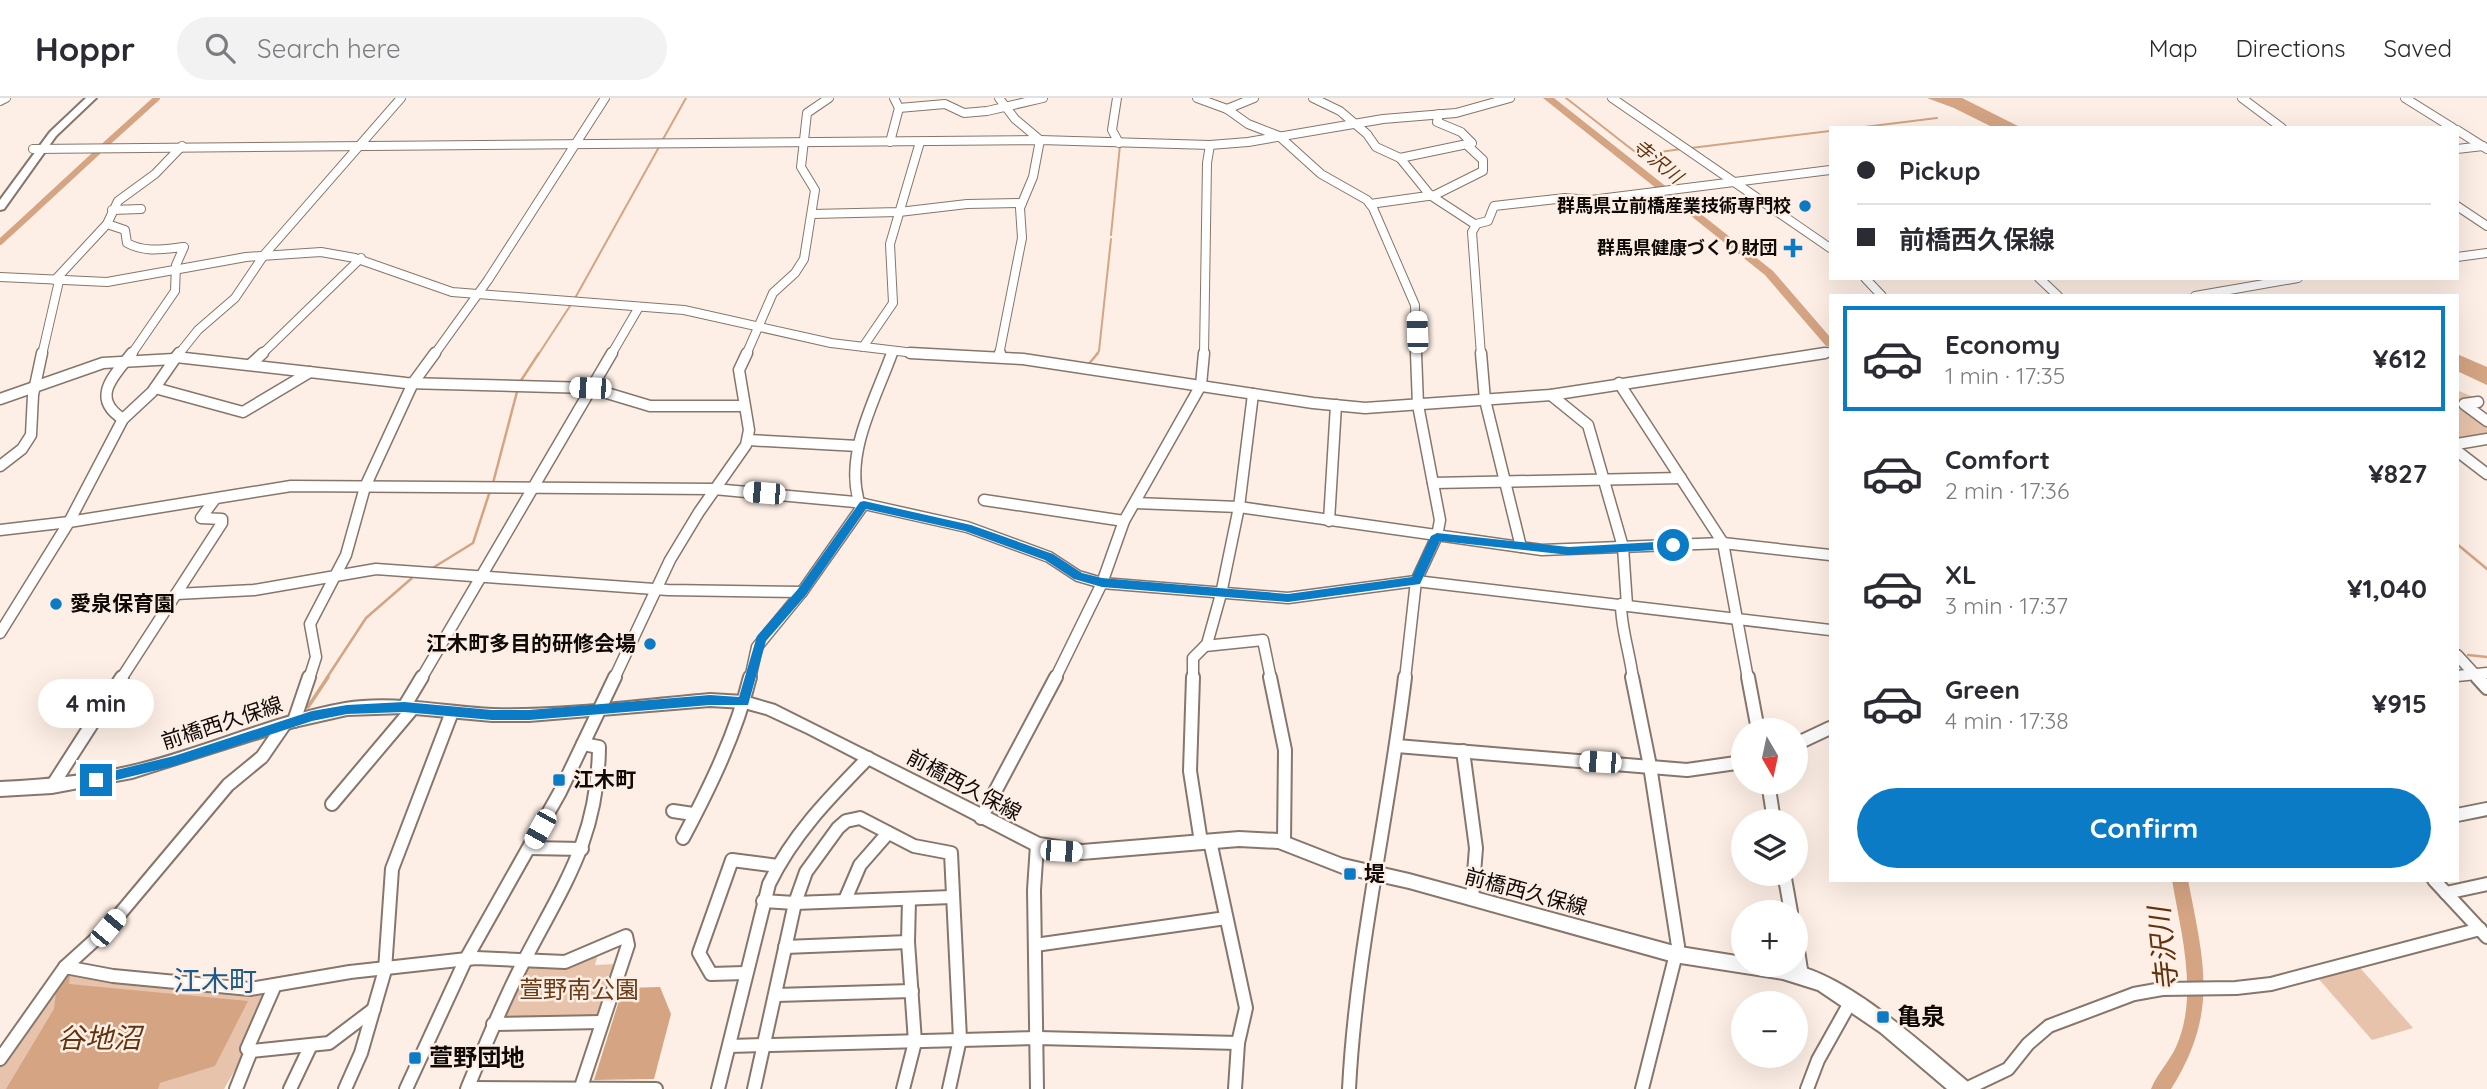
<!DOCTYPE html>
<meta charset="utf-8">
<style>
body{margin:0;font-family:Quicksand,"Noto Sans JP",sans-serif;background:#f2f2f3;color:#2b2b33;height:100vh;display:flex;flex-direction:column;font-size:26px;white-space:nowrap}
*{box-sizing:border-box;margin:0}
p{font-size:23px;color:#7c7c81}
.icon{flex:none;width:38px;height:38px;fill:none;stroke:currentColor;stroke-width:2;stroke-linecap:round;stroke-linejoin:round}
.map{position:relative;flex:1;overflow:hidden}
.side{position:absolute;left:1829px;top:196px;width:630px;height:588px;display:flex;flex-direction:column;background:#fff;border-radius:0px;box-shadow:0 7px 28px #0002}
.side>*{flex:none}
.top-card{position:absolute;left:1829px;top:28px;width:630px;height:154px;border-radius:0px;box-shadow:0 7px 28px #0002;display:grid;align-content:center;height:154px;padding:0 28px;background:#fff}
.needle{width:46px;rotate:171deg}
.controls{position:absolute;left:1731px;top:620px;display:grid;gap:14px}
.controls a{display:grid;place-items:center;width:77px;height:77px;border-radius:50%;background:#fff;box-shadow:0 7px 28px #0002;font-size:35px}
.end{position:absolute;width:32px;height:32px;margin:-16px;border:9px solid #0c7bc5;background:#fff;box-shadow:0 0 0 4px #fff}
.from{border-radius:50%}
.bubble{position:absolute;height:49px;border-radius:24px;background:#fff;box-shadow:0 7px 28px #0002;font-size:23px;font-weight:700;line-height:49px;text-align:center}
.car{position:absolute;width:21px;height:42px;margin:-21px -10px;border-radius:9px;box-shadow:0 0 5px 2px #0007;background:linear-gradient(#fff 24%,#345 0 40%,#fff 0 76%,#345 0 86%,#fff 0)}
.top-card b{display:flex;align-items:center;gap:24px;height:66px;font-size:26px}
.top-card b+b{border-top:2px solid #e1e1e2}
.top-card i{width:18px;height:18px;background:#2b2b33}
ul{padding:12px 0 0;list-style:none}
li{display:flex;align-items:center;gap:21px;height:105px;margin:0 14px 10px;padding:0 14px;border:4px solid transparent;border-radius:0px}
li div{flex:1}
li b{display:block;font-size:26px}
li em{font-style:normal;font-weight:700}
li.active{border-color:#0c7bc5}
li>.icon{width:63px;height:63px;stroke-width:1.5}
.action{display:flex;gap:14px;margin-top:auto;padding:14px 28px}
.action a{flex:1;height:80px;border-radius:42px;background:#0c7bc5;color:#fff;font-size:28px;font-weight:700;line-height:80px;text-align:center}
header{display:flex;align-items:center;gap:42px;box-sizing:border-box;height:98px;padding:0 35px;background:#fff;border-bottom:2px solid #e1e1e2}
header strong{font-size:33px}
nav{display:flex;gap:38px;margin-inline-start:auto;font-size:24px}
.search{width:490px;height:63px;background:#f2f2f3;display:flex;align-items:center;gap:18px;box-sizing:border-box;padding:0 24px;border-radius:38px;color:#7c7c81;font-size:26px}
.map>svg:first-child{display:block}
.green{fill:#e7c3ab}
.water{fill:#d4a483}
.lines{fill:none;stroke-linecap:round;stroke-linejoin:round}
.stream-far2{stroke:#d4a483;stroke-width:2}
.stream-far1{stroke:#d4a483;stroke-width:2.5}
.stream{stroke:#d4a483;stroke-width:3.5}
.canal{stroke:#d4a483;stroke-width:6}
.river{fill:#d4a483;fill-rule:evenodd}
.minor-far2-casing{stroke:#86766b;stroke-width:10}
.minor-far1-casing{stroke:#86766b;stroke-width:13}
.minor-casing{stroke:#86766b;stroke-width:16}
.major-casing{stroke:#86766b;stroke-width:4}
.minor-far2{stroke:#fff;stroke-width:8}
.minor-far1{stroke:#fff;stroke-width:10}
.minor{stroke:#fff;stroke-width:12}
.major{fill:#fff;fill-rule:evenodd}
.route{fill:#0c7bc5}
.poi-dot{fill:#0c7bc5;stroke:#fdefe5;stroke-width:2.5}
.labels{text-anchor:middle;stroke-width:5;stroke-linejoin:round;paint-order:stroke}
.far-poi-label{font-size:18px;font-weight:bold;fill:#100a07;stroke:#fdefe5;text-anchor:end}
.far-water-label{font-size:19px;font-style:italic;fill:#62340e;stroke:#fdefe5}
.poi-label{font-size:21px;font-weight:bold;fill:#100a07;stroke:#fdefe5;text-anchor:start}
.street-label{font-size:21px;fill:#100a07;stroke:#fdefe5}
.near-park-label{font-size:24px;fill:#6a3b17;stroke:#fdefe5}
.near-poi-label{font-size:24px;font-weight:bold;fill:#100a07;stroke:#fdefe5;text-anchor:start}
.near-water-label{font-size:28px;font-style:italic;fill:#62340e;stroke:#fdefe5}
.near-quarter-label{font-size:28px;fill:#1d5a8b;stroke:#fdefe5}
</style>
<header>
<strong>Hoppr</strong>
<div class="search"><svg class="icon" aria-label="search" viewBox="0 0 24 24"><circle cx="10" cy="10" r="6"/><path d="M15 15l6 6"/></svg>Search here</div>
<nav><a>Map</a><a>Directions</a><a>Saved</a></nav>
</header>
<div class="map">
<svg width="2487" height="991" viewBox="0 0 2487 991">
<rect width="100%" height="100%" fill="#fdefe5"/>
<g class="green">
<polygon points="2457,292 2475,300 2458,304 2487,326 2487,338 2457,343"/>
<polygon points="599,851 595,867 617,866 602,915 596,921 505,922 501,917 525,867 563,868"/>
<polygon points="2359,869 2362,872 2413,930 2372,942 2317,879"/>
<polygon points="63,875 152,886 268,893 239,965 224,991 0,991 0,967"/>
</g>
<g class="water">
<polygon points="1927,0 1962,0 2022,30 1994,30 1954,10"/>
<polygon points="2457,256 2487,269 2487,287 2457,273"/>
<polygon points="62,878 70,878 69,886 248,903 215,968 160,985 158,991 6,991 54,911 57,885"/>
<polygon points="660,889 671,916 654,981 594,982 623,890"/>
</g>
<g class="lines">
<g class="stream-far2">
<polyline points="1566,0 1639,57 1681,51"/>
<polyline points="1856,30 1937,20"/>
<polyline points="662,43 686,0"/>
<polyline points="1691,50 1830,33"/>
<polyline points="1111,137 1120,47"/>
<polyline points="574,202 659,49"/>
<polyline points="538,257 570,208"/>
<polyline points="1096,257 1099,253 1111,141"/>
</g>
<g class="stream-far1">
<polyline points="1087,268 1098,255"/>
<polyline points="520,284 539,255"/>
<polyline points="493,385 518,290"/>
<polyline points="2457,446 2487,471"/>
<polyline points="431,471 473,445 490,393"/>
<polyline points="2468,557 2487,559"/>
<polyline points="326,581 366,520 412,480"/>
</g>
<polyline class="stream" points="308,609 328,579"/>
<g class="canal">
<polyline points="105,47 157,0"/>
<polyline points="37,110 102,50"/>
<polyline points="0,144 35,112"/>
</g>
<g class="river">
<polygon points="1543,0 1554,0 1773,173 1830,239 1830,249 1826,248 1765,177"/>
<path d="M2172,782H2188C2204,865 2219,915 2171,991H2151C2157,976 2169,964 2176,949C2199,898 2181,835 2172,782Z"/>
</g>
<defs>
<g id="minor-far2">
<polyline points="999,0 1015,21 1040,42 1033,79 1020,110 1022,140 999,257"/>
<polyline points="1117,0 1112,32 1119,45"/>
<polyline points="1197,0 1227,11 1248,26 1279,38 1321,76 1367,102 1373,110 1415,207 1416,257"/>
<polyline points="1313,0 1340,13 1367,36 1376,49 1400,60 1430,97 1476,127 1472,134 1481,257"/>
<polyline points="1612,0 1830,150"/>
<polyline points="2242,0 2282,30"/>
<polyline points="2405,0 2453,30"/>
<polyline points="0,3 6,0"/>
<polyline points="899,10 945,6 964,15 987,13 1043,0"/>
<polyline points="1227,11 1254,0"/>
<polyline points="2457,32 2487,51"/>
<polyline points="890,44 899,10 894,0"/>
<polyline points="33,51 1040,42 1210,47 1248,44 1383,21 1456,15 1510,0"/>
<polyline points="2457,51 2483,48"/>
<polyline points="1400,60 1472,45 1461,34 1437,24 1439,16"/>
<polyline points="1370,106 1435,97 1483,73 1483,62 1468,48"/>
<polyline points="2457,108 2487,128"/>
<polyline points="112,112 141,111"/>
<polyline points="812,116 899,114 967,106 1022,105"/>
<path d="M107,126L125,132L127,145C145,155 164,151 184,149L176,167L175,193L131,257"/>
<polyline points="1476,126 1488,123 1494,108 1565,100 1591,102 1830,72"/>
<polyline points="2457,159 2487,155"/>
<polyline points="0,179 107,184 246,159 321,154 355,160 452,194 684,212 831,245 931,257"/>
<polyline points="1865,180 1882,198"/>
<polyline points="2039,180 2058,198"/>
<polyline points="55,182 107,126 118,103 155,76 182,48"/>
<polyline points="2195,198 2298,180"/>
<polyline points="863,249 893,205 890,146 920,44"/>
<polyline points="42,257 59,183"/>
<polyline points="178,257 198,232 235,200 264,157 401,0"/>
<polyline points="261,257 361,160"/>
<polyline points="434,257 488,182 605,0"/>
<polyline points="611,257 639,209"/>
<polyline points="746,257 773,195 795,175 804,161 815,92 801,69 807,15 829,0"/>
<polyline points="892,257 893,253"/>
<polyline points="1204,257 1207,65 1210,47"/>
<polyline points="1814,257 1830,254"/>
</g>
<g id="minor-far1">
<polyline points="910,255 1023,261 1313,305 1365,310 1551,297 1825,255"/>
<polyline points="1481,255 1485,302 1521,449"/>
<polyline points="176,259 406,285 590,290 650,308 744,308"/>
<polyline points="999,259 1000,255"/>
<polyline points="251,266 263,255"/>
<polyline points="1619,285 1723,445 1748,581"/>
<polyline points="155,290 243,314 310,274"/>
<polyline points="1551,297 1588,327 1623,449 1627,507"/>
<polyline points="0,301 103,265 174,261"/>
<polyline points="2478,304 2464,306 2487,323"/>
<path d="M123,321C88,299 117,275 132,255"/>
<polyline points="748,342 858,348"/>
<polyline points="2457,346 2487,341"/>
<polyline points="2457,353 2487,376"/>
<polyline points="0,368 22,351 31,337 33,297 42,255"/>
<polyline points="1433,385 1681,380"/>
<polyline points="984,402 1124,423"/>
<path d="M855,404L858,400C846,352 876,300 892,255"/>
<polyline points="1135,405 1239,409 1542,452 1723,445 1830,457"/>
<polyline points="1329,423 1336,307"/>
<polyline points="0,432 69,424 291,388 714,391 855,404 967,429 1049,459 1078,478 1102,485 1288,500 1416,483 1830,532"/>
<polyline points="176,496 254,492 376,471 668,492 802,494"/>
<path d="M1621,506C1621,531 1630,555 1633,581"/>
<polyline points="0,535 69,424 123,321 152,294 179,255"/>
<polyline points="1205,548 1263,542 1271,581"/>
<polyline points="2457,557 2479,581"/>
<polyline points="2457,578 2487,575"/>
<polyline points="121,581 222,425 222,421 201,420 215,401"/>
<polyline points="309,581 316,559 310,526 346,457 365,389 413,285 435,255"/>
<polyline points="421,581 612,255"/>
<polyline points="614,581 670,462 699,414 746,347 749,332 739,272 747,255"/>
<polyline points="750,581 757,549 802,494 864,406"/>
<polyline points="1055,581 1102,485 1124,423 1201,287 1204,255"/>
<polyline points="1193,581 1193,560 1207,546 1221,496 1239,409 1253,296"/>
<polyline points="1405,581 1416,483 1437,438 1440,422 1418,307 1416,255"/>
</g>
<g id="minor">
<polyline points="1193,579 1190,673 1201,744"/>
<polyline points="1270,579 1285,652 1284,744"/>
<polyline points="1632,579 1650,668 1678,848 1642,991"/>
<polyline points="1748,579 1758,632"/>
<polyline points="2477,579 2487,590"/>
<polyline points="404,609 422,579"/>
<polyline points="294,623 309,579"/>
<polyline points="1796,646 1830,630"/>
<polyline points="1397,648 1687,672 1743,664"/>
<polyline points="1463,653 1476,750 1472,801"/>
<polyline points="1768,684 1774,723"/>
<polyline points="52,688 122,579"/>
<polyline points="332,706 413,610"/>
<polyline points="673,713 693,716"/>
<polyline points="2457,717 2487,711"/>
<polyline points="981,720 1056,579"/>
<path d="M683,740C710,689 736,636 750,579"/>
<polyline points="1210,743 1246,910 1238,945 1235,991"/>
<polyline points="1037,747 1034,792 1037,991"/>
<polyline points="530,750 582,751"/>
<polyline points="1784,775 1791,814"/>
<polyline points="2434,782 2487,839"/>
<polyline points="2446,795 2487,786"/>
<polyline points="845,802 860,767 888,735"/>
<polyline points="763,803 795,805 952,799"/>
<polyline points="1796,840 1802,878"/>
<polyline points="1035,847 1226,820"/>
<polyline points="785,849 908,844"/>
<polyline points="65,869 113,878 250,891 350,874 476,860 565,864 626,838 628,847 581,989"/>
<polyline points="745,875 711,876 699,855 732,762 778,768"/>
<polyline points="776,897 912,893"/>
<polyline points="493,926 602,924"/>
<polyline points="729,948 1038,940 1238,945"/>
<polyline points="251,953 329,945 374,911"/>
<polyline points="0,961 65,869 108,830 228,687 262,659 284,627"/>
<polyline points="468,990 656,991"/>
<polyline points="236,991 251,953 247,951 275,887"/>
<polyline points="290,991 311,947"/>
<polyline points="345,991 361,955 385,872 392,771 452,614"/>
<polyline points="406,991 466,861 560,694 615,579"/>
<path d="M467,991C485,948 502,905 524,863C564,786 598,740 599,649L583,646"/>
<path d="M718,991L769,786C793,736 830,699 868,660"/>
<polyline points="754,991 795,805 806,774 838,730 846,723 860,720 914,748 951,755 960,941 949,991"/>
<polyline points="903,991 915,944 908,844 909,801"/>
<path d="M1349,991C1356,853 1389,716 1405,579"/>
<polyline points="1807,991 1818,962 1851,903"/>
<polyline points="1966,991 2008,971 2028,946 2049,928 2134,896 2162,891 2236,890 2271,886 2480,831"/>
</g>
<g id="major">
<polygon points="86,0 96,0 56,38 4,111 0,112 0,102 50,34"/>
<path d="M710,596L744,598L775,607L1040,740L1082,747L1239,734L1279,736L1343,761L1409,776L1674,848L1743,859V866C1757,866 1773,865 1787,866C1845,873 1923,947 1968,984L1970,991H1947L1880,934L1818,892L1783,881L1674,864L1409,790L1342,775L1278,750L1239,748L1082,761L1037,754L807,635L766,616L744,610L710,608L529,623H492L404,615L347,617L294,629L132,680L52,695L0,698V684C44,682 88,678 131,668C204,651 272,618 345,605C394,597 444,609 493,611C564,613 639,602 710,596Z"/>
</g>
</defs>
<use href="#minor-far2" class="minor-far2-casing"/>
<use href="#minor-far1" class="minor-far1-casing"/>
<use href="#minor" class="minor-casing"/>
<use href="#major" class="major-casing"/>
<use href="#minor-far2" class="minor-far2"/>
<use href="#minor-far1" class="minor-far1"/>
<use href="#minor" class="minor"/>
<use href="#major" class="major"/>
</g>
<polygon class="route" points="864,403 971,427 1053,456 1082,475 1102,480 1288,496 1412,479 1431,438 1437,435 1569,449 1673,443 1678,447 1673,451 1569,457 1440,443 1420,486 1288,504 1102,489 1074,481 1045,462 965,433 866,411 806,497 766,543 748,607 710,607 529,622 492,622 404,614 347,616 312,623 174,668 96,687 90,682 96,677 174,658 312,613 347,607 404,604 492,612 529,612 710,597 739,599 757,538 798,491 860,404"/>
<g class="poi-dot">
<circle cx="1805" cy="108" r="7"/>
<path d="M1789.5 139.5h7v7h7v7h-7v7h-7v-7h-7v-7h7z"/>
<circle cx="56" cy="506" r="7"/>
<circle cx="650" cy="546" r="7"/>
<rect x="552" y="675" width="14" height="14" rx="3.5"/>
<rect x="1343" y="769" width="14" height="14" rx="3.5"/>
<rect x="1876" y="912" width="14" height="14" rx="3.5"/>
<rect x="408" y="953" width="14" height="14" rx="3.5"/>
</g>
<g class="labels">
<g class="far-poi-label">
<text x="1791" y="114">群馬県立前橋産業技術専門校</text>
<text x="1777" y="156">群馬県健康づくり財団</text>
</g>
<g class="far-water-label">
<text transform="translate(1658 63) rotate(39)" y="7">寺沢川</text>
</g>
<g class="poi-label">
<text x="70" y="513">愛泉保育園</text>
<text x="636" y="553" text-anchor="end">江木町多目的研修会場</text>
<text x="573" y="689">江木町</text>
<text x="1364" y="783">堤</text>
</g>
<g class="street-label">
<text transform="translate(222 625) rotate(-18)" y="7">前橋西久保線</text>
<text transform="translate(964 687) rotate(28)" y="7">前橋西久保線</text>
<text transform="translate(1526 794) rotate(15)" y="7">前橋西久保線</text>
</g>
<g class="near-park-label">
<text x="579" y="900">萱野南公園</text>
</g>
<g class="near-poi-label">
<text x="1897" y="927">亀泉</text>
<text x="429" y="968">萱野団地</text>
</g>
<g class="near-water-label">
<text transform="translate(2163 851) rotate(-96)" y="10">寺沢川</text>
<text x="99" y="950">谷地沼</text>
</g>
<g class="near-quarter-label">
<text x="215" y="893">江木町</text>
</g>
</g>
</svg>
<div class="controls">
<a><svg class="needle" viewBox="-14 -14 28 28"><path d="M0-13l5 13h-10z" fill="#e53935"/><path d="M0 13l5-13h-10z" fill="#7c7c81"/></svg></a>
<a><svg class="icon" aria-label="layers" viewBox="0 0 24 24"><path d="M12 4l9 5-9 5-9-5zM3 14l9 5 9-5"/></svg></a>
<a>+</a>
<a>−</a>
</div>
<i class="end from" style="left:1673px;top:447px"></i>
<i class="end" style="left:96px;top:682px"></i>
<div class="bubble" style="left:38px;top:581px;width:116px">4 min</div>
<i class="car" style="left:1417px;top:234px;rotate:358deg"></i>
<i class="car" style="left:590px;top:290px;rotate:272deg"></i>
<i class="car" style="left:764px;top:395px;rotate:275deg"></i>
<i class="car" style="left:1600px;top:664px;rotate:274deg"></i>
<i class="car" style="left:540px;top:731px;rotate:209deg"></i>
<i class="car" style="left:1061px;top:753px;rotate:93deg"></i>
<i class="car" style="left:108px;top:830px;rotate:40deg"></i>
<div class="top-card">
<b><i class="from"></i>Pickup</b>
<b><i></i>前橋西久保線</b>
</div>
<section class="side">
<ul>
<li class="active"><svg class="icon" aria-label="car" viewBox="0 0 24 24"><path d="M5 17H2v-5l4-1 3-4h7l3 4 3 1v5h-3M9 17h6M6 11h13"/><circle cx="7" cy="17" r="2"/><circle cx="17" cy="17" r="2"/></svg><div><b>Economy</b><p>1 min · 17:35</p></div><em>¥612</em></li>
<li><svg class="icon" aria-label="car" viewBox="0 0 24 24"><path d="M5 17H2v-5l4-1 3-4h7l3 4 3 1v5h-3M9 17h6M6 11h13"/><circle cx="7" cy="17" r="2"/><circle cx="17" cy="17" r="2"/></svg><div><b>Comfort</b><p>2 min · 17:36</p></div><em>¥827</em></li>
<li><svg class="icon" aria-label="car" viewBox="0 0 24 24"><path d="M5 17H2v-5l4-1 3-4h7l3 4 3 1v5h-3M9 17h6M6 11h13"/><circle cx="7" cy="17" r="2"/><circle cx="17" cy="17" r="2"/></svg><div><b>XL</b><p>3 min · 17:37</p></div><em>¥1,040</em></li>
<li><svg class="icon" aria-label="car" viewBox="0 0 24 24"><path d="M5 17H2v-5l4-1 3-4h7l3 4 3 1v5h-3M9 17h6M6 11h13"/><circle cx="7" cy="17" r="2"/><circle cx="17" cy="17" r="2"/></svg><div><b>Green</b><p>4 min · 17:38</p></div><em>¥915</em></li>
</ul>
<div class="action"><a>Confirm</a></div>
</section>
</div>
